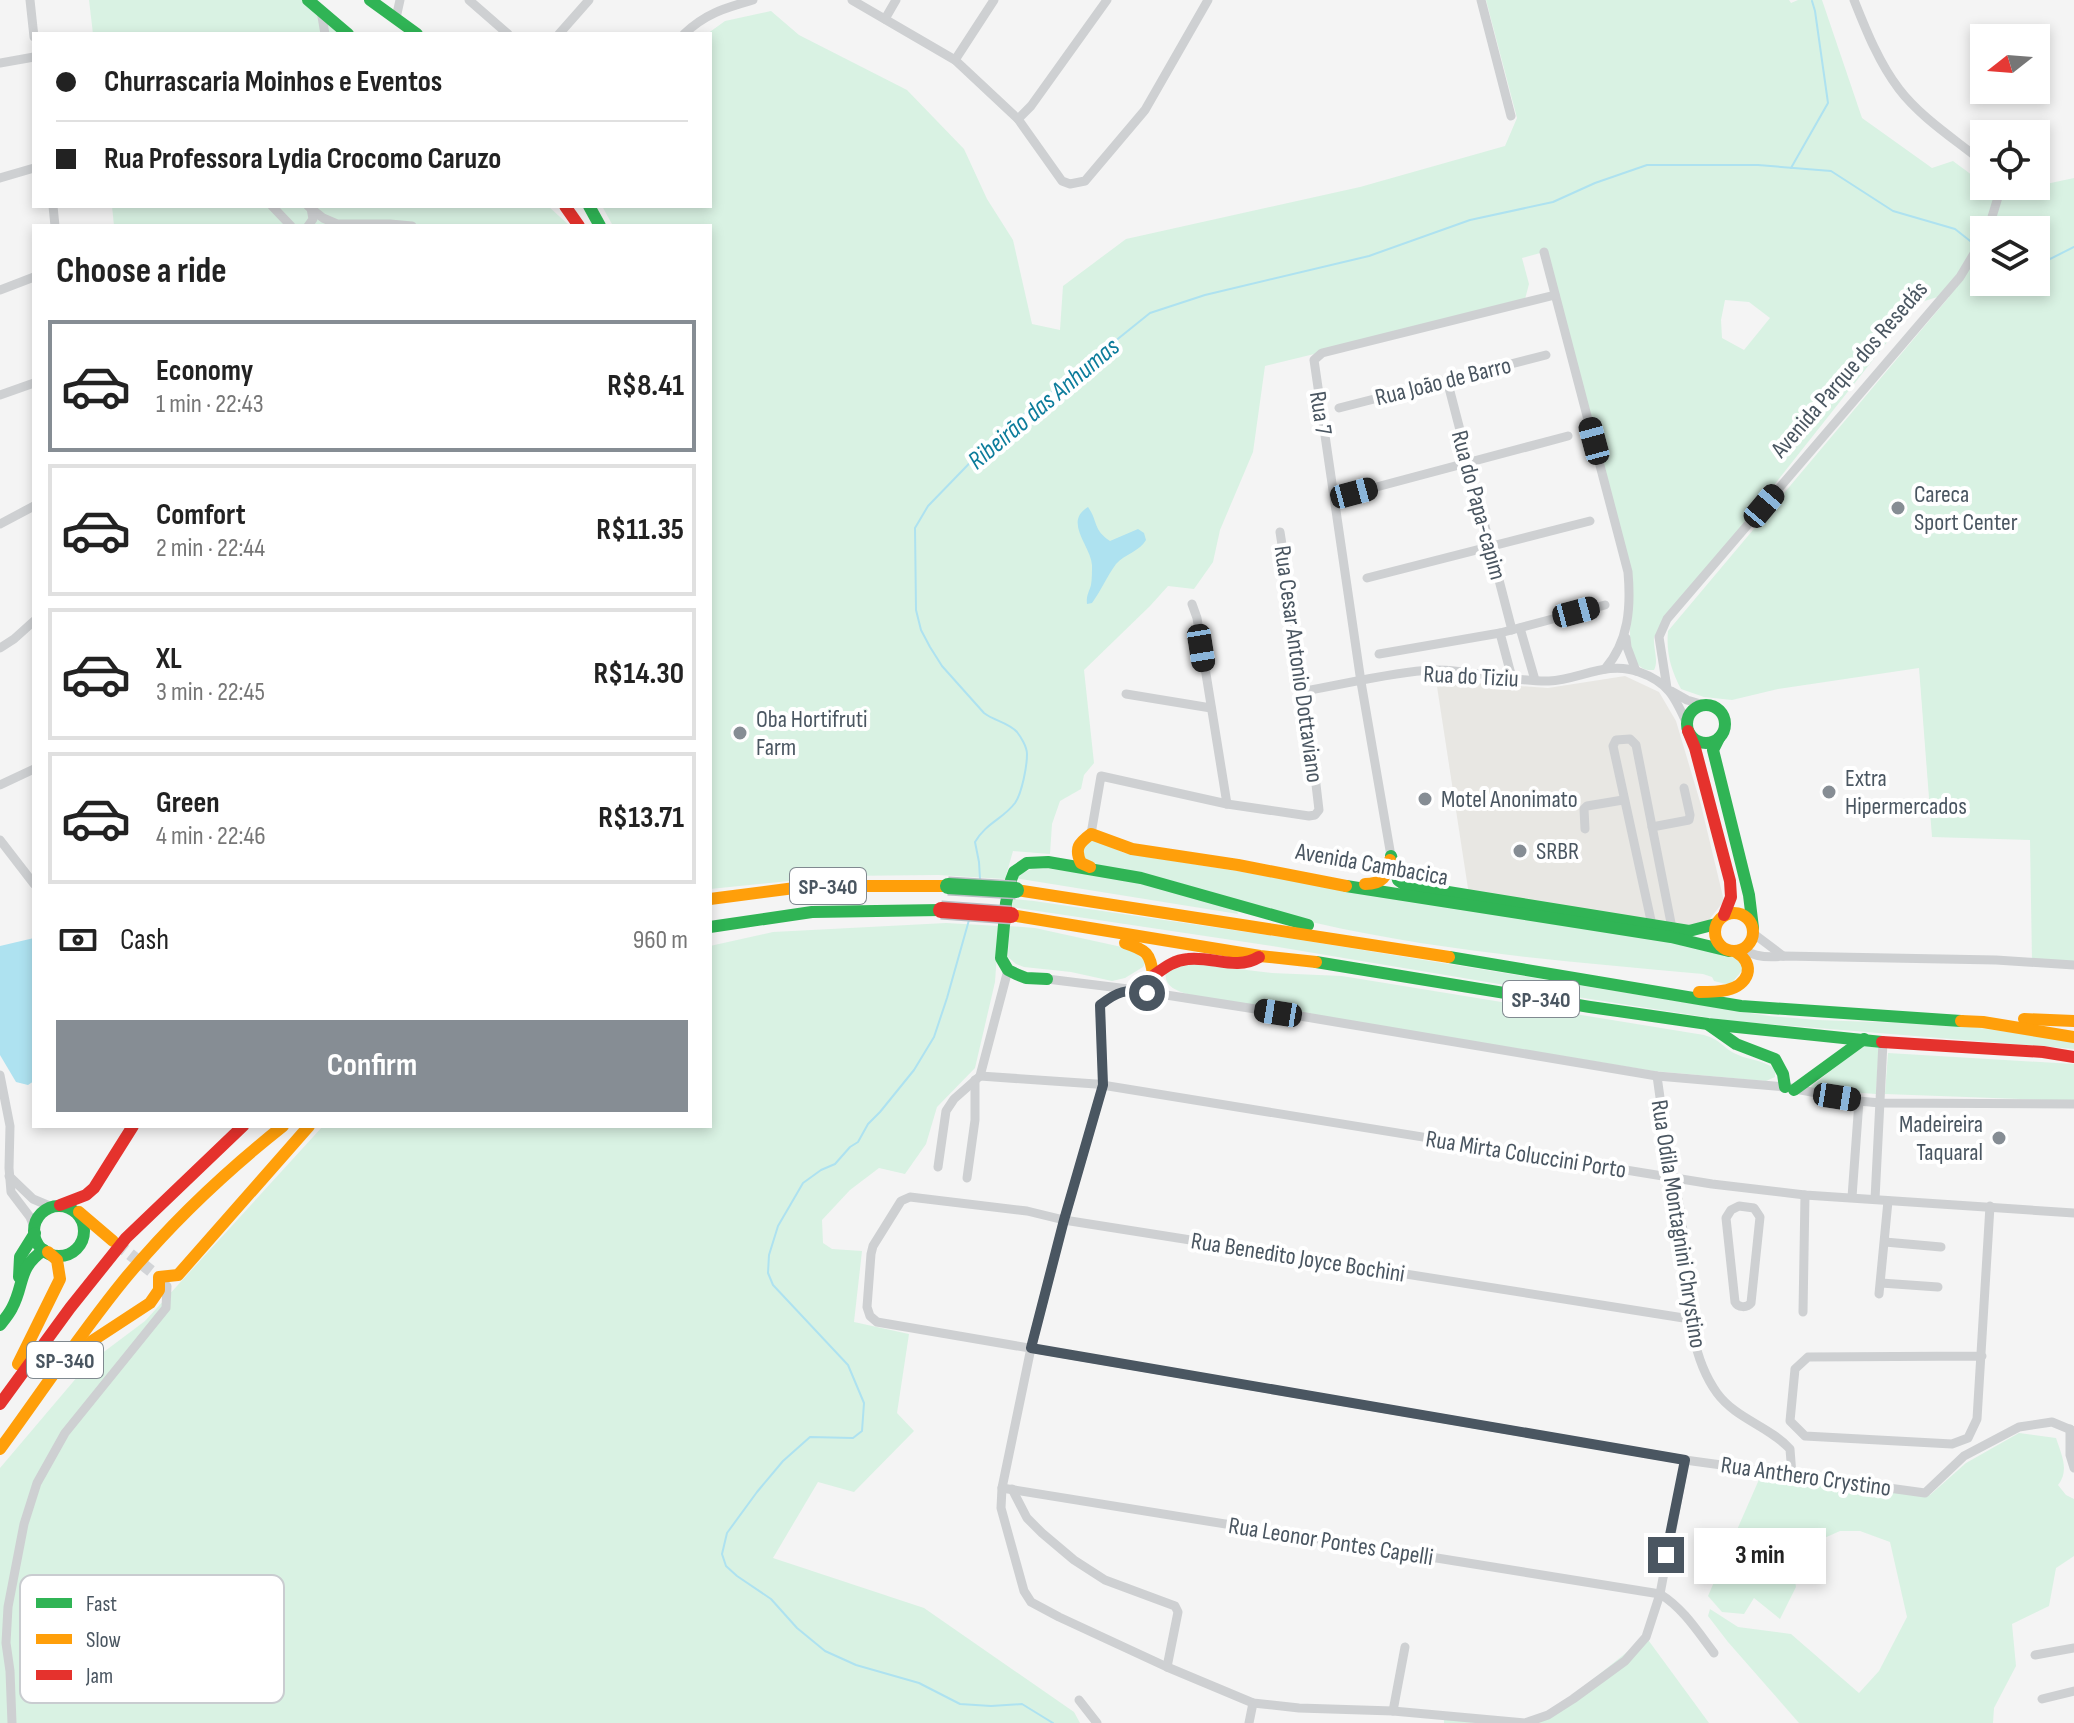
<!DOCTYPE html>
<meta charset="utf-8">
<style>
body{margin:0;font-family:"Sofia Sans Condensed",sans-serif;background:#f6f6f6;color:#222;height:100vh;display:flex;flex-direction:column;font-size:30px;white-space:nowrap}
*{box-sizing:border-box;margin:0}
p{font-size:26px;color:#767676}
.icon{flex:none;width:44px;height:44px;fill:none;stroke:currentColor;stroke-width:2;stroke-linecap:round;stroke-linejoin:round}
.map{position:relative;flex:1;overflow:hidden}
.panel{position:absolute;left:32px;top:224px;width:680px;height:904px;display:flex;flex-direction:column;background:#fff;border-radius:0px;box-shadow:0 4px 12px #0003}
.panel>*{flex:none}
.banner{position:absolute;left:32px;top:32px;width:680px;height:176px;border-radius:0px;box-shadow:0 4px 12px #0003;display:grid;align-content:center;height:176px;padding:0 24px;background:#fff}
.needle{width:52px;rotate:253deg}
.fabs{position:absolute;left:1970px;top:24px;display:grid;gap:16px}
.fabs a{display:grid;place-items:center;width:80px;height:80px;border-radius:0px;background:#fff;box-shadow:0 4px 12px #0003;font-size:40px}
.end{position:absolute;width:36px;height:36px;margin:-18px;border:10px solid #4a5661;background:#fff;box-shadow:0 0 0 4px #fff}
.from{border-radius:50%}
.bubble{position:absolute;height:56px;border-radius:0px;background:#fff;box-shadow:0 4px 12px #0003;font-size:26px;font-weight:700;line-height:56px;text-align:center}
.car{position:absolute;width:24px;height:48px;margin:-24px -12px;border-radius:10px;box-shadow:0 0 6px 2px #0007;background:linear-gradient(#222 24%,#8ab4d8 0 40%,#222 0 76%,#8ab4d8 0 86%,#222 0)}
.banner b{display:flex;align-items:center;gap:28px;height:76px;font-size:30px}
.banner b+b{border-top:2px solid #e0e0e0}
.banner i{width:20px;height:20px;background:#222}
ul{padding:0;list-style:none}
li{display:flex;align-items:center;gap:24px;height:132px;margin:0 16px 12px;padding:0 8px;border:4px solid #e0e0e0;border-radius:0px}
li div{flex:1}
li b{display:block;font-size:30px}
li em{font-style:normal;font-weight:700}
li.active{border-color:#868d94}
li>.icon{width:72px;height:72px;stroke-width:1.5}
h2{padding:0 24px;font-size:36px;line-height:96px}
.pay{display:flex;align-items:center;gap:20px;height:88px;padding:0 24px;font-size:30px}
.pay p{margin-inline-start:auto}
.primary-button{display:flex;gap:16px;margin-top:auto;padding:16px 24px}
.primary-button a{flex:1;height:92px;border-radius:0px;background:#868d94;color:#fff;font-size:32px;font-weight:700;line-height:92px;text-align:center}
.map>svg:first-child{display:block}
.commercial{fill:#e8e7e3}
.green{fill:#d9f2e3;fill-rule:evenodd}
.water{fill:#aee2f0}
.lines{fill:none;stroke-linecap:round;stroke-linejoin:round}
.stream{stroke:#aee2f0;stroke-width:2}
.secondary-tunnel{stroke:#d2d4d7;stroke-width:12;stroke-dasharray:12 6;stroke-linecap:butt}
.street{stroke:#ced0d2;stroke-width:9}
.fast{stroke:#30b455;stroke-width:12}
.slow{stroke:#ff9f0a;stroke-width:12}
.jam{stroke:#e5322d;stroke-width:12}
.fast-bridge-casing{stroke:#b9bec3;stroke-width:19;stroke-linecap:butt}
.jam-bridge-casing{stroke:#b9bec3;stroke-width:19;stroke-linecap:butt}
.fast-bridge{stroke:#30b455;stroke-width:16}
.jam-bridge{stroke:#e5322d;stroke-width:16}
.route{stroke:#4a5661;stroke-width:10}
.poi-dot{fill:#868d94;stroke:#fff;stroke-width:3}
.labels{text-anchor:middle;stroke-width:8;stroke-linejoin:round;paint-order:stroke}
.shield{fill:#fff;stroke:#808990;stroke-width:2}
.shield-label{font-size:22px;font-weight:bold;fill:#4a5661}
.street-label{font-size:24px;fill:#4a5661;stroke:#fff}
.poi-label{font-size:24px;fill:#4a5661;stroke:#fff;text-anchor:start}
.water-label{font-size:26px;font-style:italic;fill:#0c7c9b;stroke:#fff}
.key{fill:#fff;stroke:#c9ccd0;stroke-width:2}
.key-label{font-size:22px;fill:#4a5661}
</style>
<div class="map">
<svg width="2074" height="1723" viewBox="0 0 2074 1723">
<rect width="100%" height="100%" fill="#f4f4f4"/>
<polygon class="commercial" points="1625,676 1659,692 1676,721 1701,805 1724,901 1708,921 1688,928 1469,895 1436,680 1548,688"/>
<g class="green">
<polygon points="89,0 316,0 355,34 93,34"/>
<path d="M1486,0H1789L1791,3L1798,0H1822L1862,118L1932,168L1953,161L1984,184V186H1987L1999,194L2074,178V964L2032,962L2030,840L1932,837L1919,668L1778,689L1732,700L1704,697L1681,689C1671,670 1666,653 1668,631L1949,297L1944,295L1918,303L1654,637C1653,648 1659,661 1654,670C1621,673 1631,617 1633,597L1544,252L1522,258L1529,284L1524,303L1265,366L1253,452L1220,530L1213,562L1194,589L1168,586L1150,606L1084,670L1094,763L1084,775L1081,789L1060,801L1052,824L1050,854L1013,851L1005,879L938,875L839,876L710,889V226H613L602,206H710V34H707L725,21L771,11L799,35L907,90L964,149L987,199L1013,240L1032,324L1060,330L1063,286L1126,239L1360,187L1505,146L1517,118ZM1984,230H2036V282H1984ZM1725,300L1749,302L1770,318L1744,350L1722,338L1721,320Z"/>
<polygon points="112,206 548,206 570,226 114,226"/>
<path d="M1092,839L1124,853L1671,941L1741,956L1745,967L1730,985L1714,981L1712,977L1703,974C1574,962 1442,952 1316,923C1238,906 1162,883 1085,863L1081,848Z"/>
<polygon points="1038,867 1139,881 1236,909 1238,914 1015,878 1019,874"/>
<polygon points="1013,899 1034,901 1288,938 1769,1016 1818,1020 1957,1025 2074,1041 2074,1049 1731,1021 1564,995 1272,946 1011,907"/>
<polygon points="946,923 999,926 995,982 975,1068 937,1107 926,1144 905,1174 879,1168 850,1190 822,1220 823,1243 832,1249 862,1251 854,1322 909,1334 897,1413 914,1431 854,1492 818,1482 773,1558 924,1608 1074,1712 1080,1723 0,1723 0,1468 89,1363 145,1321 323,1126 710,1126 710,946 773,932"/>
<polygon points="1009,926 1035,928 1131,949 1146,962 1143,967 1125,978 1112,981 1071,972 1024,967 1016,964 1008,957"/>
<path d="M1187,963L1272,973L1342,976L1704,1035C1720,1040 1720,1044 1732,1052C1745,1060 1762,1059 1775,1069V1077L1766,1081L1653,1071L1191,995C1179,992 1163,987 1166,972Z"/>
<polygon points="1879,1045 1876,1094 1808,1089 1862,1046"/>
<polygon points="1888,1053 2074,1064 2074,1101 1885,1094"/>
<path d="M2019,1433L2056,1438C2061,1454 2070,1470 2058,1485L2066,1495L2074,1499V1556L2056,1568L2049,1606L2012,1624L2016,1666L1994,1708L1993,1723H1799L1728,1642L1708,1616L1710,1609L1738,1627L1791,1634L1859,1693L1879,1671L1907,1617L1890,1542L1860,1531H1840L1795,1551L1792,1561L1796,1587L1780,1619L1754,1598L1744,1614L1722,1612L1708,1596L1761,1475L1930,1495L1966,1463Z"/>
<polygon points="1646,1637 1709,1723 1444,1723 1444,1715 1525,1723 1548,1715"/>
</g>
<g class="water">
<path d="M1088,507C1098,521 1093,530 1110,541L1138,529L1144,533L1146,540C1140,551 1125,554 1116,564C1107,576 1101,591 1092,603L1087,604C1086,596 1089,592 1091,585C1092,579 1092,571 1092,565C1091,546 1063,522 1088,507Z"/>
<polygon points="34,938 34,1081 28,1085 16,1082 0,1055 0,946"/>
</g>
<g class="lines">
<g class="stream">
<polyline points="1791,168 1828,103 1815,11 1812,1"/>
<polyline points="2036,266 2074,247"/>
<path d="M980,879L979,862L975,842C986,823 1003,819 1015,803C1022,793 1027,766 1027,754C1027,747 1021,737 1017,732C1008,722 994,721 984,713L942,666L930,647L921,630L916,610L915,528L928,506L991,441L1150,313L1205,295L1369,256L1470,220L1553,202L1595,183L1647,165H1758L1831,171L1893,211L1955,229L1974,244"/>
<polyline points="969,920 947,998 934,1037 914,1070 880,1112 868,1124 858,1142 850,1147 835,1164 821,1170 803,1183 778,1226 769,1255 768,1273 773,1285 848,1365 864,1403 862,1431 853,1438 810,1437 783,1461 757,1492 727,1533 722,1554 726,1566 737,1576 771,1599 797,1628 825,1651 856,1665 919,1683 960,1704 991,1706 1022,1704 1053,1723"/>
</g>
<polyline class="secondary-tunnel" points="116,1243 151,1271"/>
<g class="street">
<polyline points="30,0 34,37"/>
<polyline points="469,0 508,34"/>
<polyline points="852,0 955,60 1018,119 1062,181 1070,184 1085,181 1145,110 1208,0"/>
<polyline points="1481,0 1511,116"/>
<path d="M1854,0C1866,30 1879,63 1899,89C1921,118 1956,140 1984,163"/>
<polyline points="321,11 325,34"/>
<polyline points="396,18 400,0"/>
<polyline points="885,19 896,0"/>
<polyline points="559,34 589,0"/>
<path d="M684,34C706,13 725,8 753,0"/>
<polyline points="955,60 994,0"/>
<polyline points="0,63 34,57"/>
<polyline points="1018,119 1031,106 1107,0"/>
<polyline points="0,178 34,168"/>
<polyline points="53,206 55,226"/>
<polyline points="272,206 291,226"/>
<polyline points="308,206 323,218 337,224 390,224 412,226"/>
<polyline points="308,226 313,219 311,208"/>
<polyline points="1988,230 1999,194 1998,186"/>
<path d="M1544,252L1628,572C1631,607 1629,641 1605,669"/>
<polyline points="0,290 34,277"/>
<polyline points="1447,380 1512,630"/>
<polyline points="0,395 34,383"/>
<polyline points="1339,408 1546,355"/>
<polyline points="1354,493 1568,436"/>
<polyline points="0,524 34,506"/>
<polyline points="1367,578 1590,521"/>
<polyline points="1192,604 1197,618 1227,804"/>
<polyline points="1520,628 1535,680"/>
<polyline points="1500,633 1512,678"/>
<polyline points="1626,638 1627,647 1636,671"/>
<polyline points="0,648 14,639 34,621"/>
<polyline points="1379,654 1500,633 1605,605"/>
<polyline points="1667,688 1659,637 1667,619 1960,277 1984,237"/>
<path d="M1305,691C1346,684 1392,672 1432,670C1471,669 1510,682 1549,681C1579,680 1607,660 1639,672C1668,682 1675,697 1687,724"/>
<polyline points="1671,691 1687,700 1704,705"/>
<polyline points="1126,694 1211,708"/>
<polyline points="0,785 34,769"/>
<polyline points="1652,827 1689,820 1690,815 1684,788"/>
<polyline points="1585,829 1584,809 1587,806 1623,800"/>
<polyline points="1091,834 1101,776 1227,804 1309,816 1315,815 1319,810 1305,691 1280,532"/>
<polyline points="0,840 34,884"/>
<polyline points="1391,856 1361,682 1314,360 1322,353 1555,295"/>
<polyline points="1652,925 1613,746 1616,740 1630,739 1636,745 1672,928"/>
<polyline points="1754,934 1783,956"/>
<path d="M1743,950C1756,957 1769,958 1783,956L1996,960L2074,965"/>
<polyline points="1047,979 1128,989 1306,1017 1657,1076 1785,1087 1859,1101 1880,1103 2074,1104"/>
<polyline points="1128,989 1114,995 1100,1005 1103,1085 1064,1220 1031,1348 1002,1488 1001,1508 1024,1591 1031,1602 1059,1617 1167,1667 1253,1703 1299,1708 1393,1711 1525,1723 1548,1715 1573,1699 1625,1661 1646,1637 1660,1594 1685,1460"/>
<polyline points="0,1075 10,1126 9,1168 11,1192 30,1217 34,1227"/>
<polyline points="980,1076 1096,1084 1712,1184 1805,1195 2074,1213"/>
<path d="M1657,1076C1661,1105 1665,1133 1670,1161C1673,1177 1677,1193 1680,1209C1682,1225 1685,1242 1686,1258C1689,1304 1689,1354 1717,1393C1736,1419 1769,1426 1790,1449L1792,1475"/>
<polyline points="938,1167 946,1111 954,1099 980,1076 1008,970"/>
<polyline points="9,1176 33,1199 52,1207"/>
<polyline points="967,1178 975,1120 975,1080"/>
<polyline points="1852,1197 1859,1101"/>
<polyline points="1875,1199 1883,1042"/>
<path d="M1739,1206L1754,1208L1760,1217L1751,1303C1747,1308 1738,1308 1735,1302L1726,1218L1731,1210Z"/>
<polyline points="1885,1242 1941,1247"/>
<polyline points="1881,1283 1938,1287"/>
<polyline points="1879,1294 1888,1201"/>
<polyline points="1803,1312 1805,1195"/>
<polyline points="1690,1319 1064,1220 1027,1211 910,1197 901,1201 873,1246 871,1254 867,1307 870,1316 877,1322 1685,1460 1925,1493 1964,1456 2019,1427 2052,1422 2074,1431"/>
<polyline points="1982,1356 1808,1357 1795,1369 1790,1421 1805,1436 1952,1444 1968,1438 1977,1419 1990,1206"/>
<polyline points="2070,1429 2070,1455 2074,1468"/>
<path d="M1002,1488L1660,1594C1683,1608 1698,1632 1714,1653"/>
<polyline points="1012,1489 1027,1518 1042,1533 1074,1560 1105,1580 1175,1606 1178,1612 1167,1667"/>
<polyline points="2035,1655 2074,1648"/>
<polyline points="2042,1699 2074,1691"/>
<polyline points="1079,1700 1097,1723"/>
<polyline points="1393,1711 1405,1647"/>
<polyline points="12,1723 10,1671 6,1643 8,1607 24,1524 37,1483 65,1433 166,1308 167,1286 163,1283"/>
<polyline points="1249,1723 1253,1703"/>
</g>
<g class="fast">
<polyline points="308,0 348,34"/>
<polyline points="370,0 417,34"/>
<polyline points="589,206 600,226"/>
<circle cx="1706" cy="724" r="19"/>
<polyline points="1719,738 1713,750 1749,895 1753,928"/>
<polyline points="1391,856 1398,880 1405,885 1689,931 1716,924"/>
<polyline points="1346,886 1671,937 1729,951"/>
<polyline points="710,927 812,912 941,910"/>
<polyline points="1449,957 1741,1006 1961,1021"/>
<polyline points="1316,962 1590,1007 1708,1024 1882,1042"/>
<polyline points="1047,979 1026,978 1016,974 1008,970 1001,958 1006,903 1011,880 1014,872 1027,863 1048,862 1141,878 1308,925"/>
<polyline points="1709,1025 1736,1044 1775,1059 1783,1074 1785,1087"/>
<polyline points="1794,1090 1864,1039"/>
<circle cx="59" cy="1231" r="25"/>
<polyline points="19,1277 20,1257 35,1233"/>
<path d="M0,1325C4,1320 9,1314 12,1308C25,1284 17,1268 44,1250"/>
</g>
<g class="slow">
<path d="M1090,867L1081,863C1074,848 1079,843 1091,834L1132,849L1238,865L1346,886"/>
<path d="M1365,884C1382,884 1388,876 1390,860"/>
<polyline points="1016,890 1449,957"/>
<polyline points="710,899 810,886 948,886"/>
<circle cx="1734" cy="932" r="19"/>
<polyline points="1011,915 1260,956 1316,962"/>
<path d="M1125,943C1146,950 1151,953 1153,976"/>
<path d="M1699,992C1708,992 1718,992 1727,990C1748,985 1757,965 1736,952"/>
<polyline points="2024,1019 2074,1021"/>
<polyline points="1961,1021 1983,1022 2074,1037"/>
<polyline points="79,1212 113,1241"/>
<polyline points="79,1354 92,1341 150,1303 159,1290 159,1277 178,1275 309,1126"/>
<polyline points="18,1364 60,1279 57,1260 48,1252"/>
<path d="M0,1449C41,1393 80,1334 124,1280C171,1223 225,1172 283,1126"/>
</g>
<g class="jam">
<polyline points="565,206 579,226"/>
<polyline points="1688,731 1695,748 1730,881 1731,897 1724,915"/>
<path d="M1153,976C1164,968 1174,960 1188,959C1213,956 1236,971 1259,957"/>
<polyline points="1882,1042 2043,1052 2074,1057"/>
<polyline points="60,1205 86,1195 94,1188 133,1126"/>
<polyline points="0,1404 70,1308 126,1238 243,1126"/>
</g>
<defs>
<polyline id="fast-bridge" points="948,886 1016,890"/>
<polyline id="jam-bridge" points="941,910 1011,915"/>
</defs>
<use href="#fast-bridge" class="fast-bridge-casing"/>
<use href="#jam-bridge" class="jam-bridge-casing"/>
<use href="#fast-bridge" class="fast-bridge"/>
<use href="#jam-bridge" class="jam-bridge"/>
</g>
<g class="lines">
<path class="route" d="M1147,993C1125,989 1118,991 1100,1005L1103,1085L1064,1220L1031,1348L1685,1460L1666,1555"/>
</g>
<g class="poi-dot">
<circle cx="1898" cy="508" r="8"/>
<circle cx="740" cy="733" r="8"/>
<circle cx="1829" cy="792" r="8"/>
<circle cx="1425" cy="799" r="8"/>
<circle cx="1520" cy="851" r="8"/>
<circle cx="1999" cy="1138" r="8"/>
</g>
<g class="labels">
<g class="shield">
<rect x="790" y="868" width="76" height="36" rx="6"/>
<rect x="1503" y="981" width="76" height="36" rx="6"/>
<rect x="27" y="1342" width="76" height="36" rx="6"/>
</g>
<g class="shield-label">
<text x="828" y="894">SP-340</text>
<text x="1541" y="1007">SP-340</text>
<text x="65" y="1368">SP-340</text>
</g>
<g class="street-label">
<text transform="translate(1849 369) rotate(-49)" y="8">Avenida Parque dos Resedás</text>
<text transform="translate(1443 381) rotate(-14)" y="8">Rua João de Barro</text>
<text transform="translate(1321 413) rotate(81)" y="8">Rua 7</text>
<text transform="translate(1479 505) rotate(75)" y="8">Rua do Papa-capim</text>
<text transform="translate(1299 664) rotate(82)" y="8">Rua Cesar Antonio Dottaviano</text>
<text transform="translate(1471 676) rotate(3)" y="8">Rua do Tiziu</text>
<text transform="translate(1372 864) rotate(10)" y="8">Avenida Cambacica</text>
<text transform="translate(1526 1154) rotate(9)" y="8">Rua Mirta Coluccini Porto</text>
<text transform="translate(1679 1224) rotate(81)" y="8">Rua Odila Montagnini Chrystino</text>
<text transform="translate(1298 1257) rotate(9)" y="8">Rua Benedito Joyce Bochini</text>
<text transform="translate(1806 1476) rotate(8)" y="8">Rua Anthero Crystino</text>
<text transform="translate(1331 1541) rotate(9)" y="8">Rua Leonor Pontes Capelli</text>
</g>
<g class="poi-label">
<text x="1914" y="502">Careca<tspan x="1914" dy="28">Sport Center</tspan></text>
<text x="756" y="727">Oba Hortifruti<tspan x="756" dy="28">Farm</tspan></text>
<text x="1845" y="786">Extra<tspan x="1845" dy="28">Hipermercados</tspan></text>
<text x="1441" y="807">Motel Anonimato</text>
<text x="1536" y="859">SRBR</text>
<text x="1983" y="1132" text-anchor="end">Madeireira<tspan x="1983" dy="28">Taquaral</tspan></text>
</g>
<g class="water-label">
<text transform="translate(1043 403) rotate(-40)" y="9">Ribeirão das Anhumas</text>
</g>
</g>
<rect x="20" y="1575" width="264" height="128" rx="12" class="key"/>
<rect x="36" y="1598" width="36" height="10" fill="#30b455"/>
<rect x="36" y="1634" width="36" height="10" fill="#ff9f0a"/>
<rect x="36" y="1670" width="36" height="10" fill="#e5322d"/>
<g class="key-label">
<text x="86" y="1611">Fast</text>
<text x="86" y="1647">Slow</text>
<text x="86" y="1683">Jam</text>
</g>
</svg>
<div class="fabs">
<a><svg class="needle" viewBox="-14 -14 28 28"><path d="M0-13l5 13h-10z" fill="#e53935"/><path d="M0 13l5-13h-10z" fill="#767676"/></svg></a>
<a><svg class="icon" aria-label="locate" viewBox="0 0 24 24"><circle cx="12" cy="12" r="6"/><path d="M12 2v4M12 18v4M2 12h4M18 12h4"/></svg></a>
<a><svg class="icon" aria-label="layers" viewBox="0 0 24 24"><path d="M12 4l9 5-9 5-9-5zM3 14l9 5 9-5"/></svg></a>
</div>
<i class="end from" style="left:1147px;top:993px"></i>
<i class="end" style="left:1666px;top:1555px"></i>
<div class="bubble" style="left:1694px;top:1528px;width:132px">3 min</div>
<i class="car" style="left:1594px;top:441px;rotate:345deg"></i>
<i class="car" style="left:1354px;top:493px;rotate:75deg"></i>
<i class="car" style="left:1764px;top:506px;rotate:40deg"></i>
<i class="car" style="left:1576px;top:612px;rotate:75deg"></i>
<i class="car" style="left:1201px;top:648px;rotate:171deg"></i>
<i class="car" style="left:1278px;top:1013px;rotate:279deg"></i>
<i class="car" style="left:1837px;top:1097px;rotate:99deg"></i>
<div class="banner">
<b><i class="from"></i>Churrascaria Moinhos e Eventos</b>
<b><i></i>Rua Professora Lydia Crocomo Caruzo</b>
</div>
<section class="panel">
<h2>Choose a ride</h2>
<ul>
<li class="active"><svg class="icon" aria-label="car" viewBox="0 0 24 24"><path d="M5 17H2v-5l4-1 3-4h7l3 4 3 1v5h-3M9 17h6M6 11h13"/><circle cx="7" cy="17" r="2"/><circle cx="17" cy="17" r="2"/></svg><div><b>Economy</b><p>1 min · 22:43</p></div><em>R$8.41</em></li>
<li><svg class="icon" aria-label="car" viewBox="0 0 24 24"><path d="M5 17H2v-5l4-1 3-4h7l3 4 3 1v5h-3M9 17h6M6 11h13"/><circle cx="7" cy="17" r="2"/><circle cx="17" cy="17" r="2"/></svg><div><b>Comfort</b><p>2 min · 22:44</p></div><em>R$11.35</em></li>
<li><svg class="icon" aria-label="car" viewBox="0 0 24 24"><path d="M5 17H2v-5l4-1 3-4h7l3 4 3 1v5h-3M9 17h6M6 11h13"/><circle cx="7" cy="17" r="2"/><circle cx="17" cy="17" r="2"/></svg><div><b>XL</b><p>3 min · 22:45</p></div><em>R$14.30</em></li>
<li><svg class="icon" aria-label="car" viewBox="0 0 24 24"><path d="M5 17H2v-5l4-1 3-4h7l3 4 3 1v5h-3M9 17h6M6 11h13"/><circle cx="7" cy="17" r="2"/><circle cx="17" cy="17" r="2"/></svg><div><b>Green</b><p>4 min · 22:46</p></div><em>R$13.71</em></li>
</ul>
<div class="pay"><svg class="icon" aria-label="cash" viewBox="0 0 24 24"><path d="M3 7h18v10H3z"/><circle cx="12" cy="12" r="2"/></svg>Cash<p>960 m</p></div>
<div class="primary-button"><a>Confirm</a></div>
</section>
</div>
